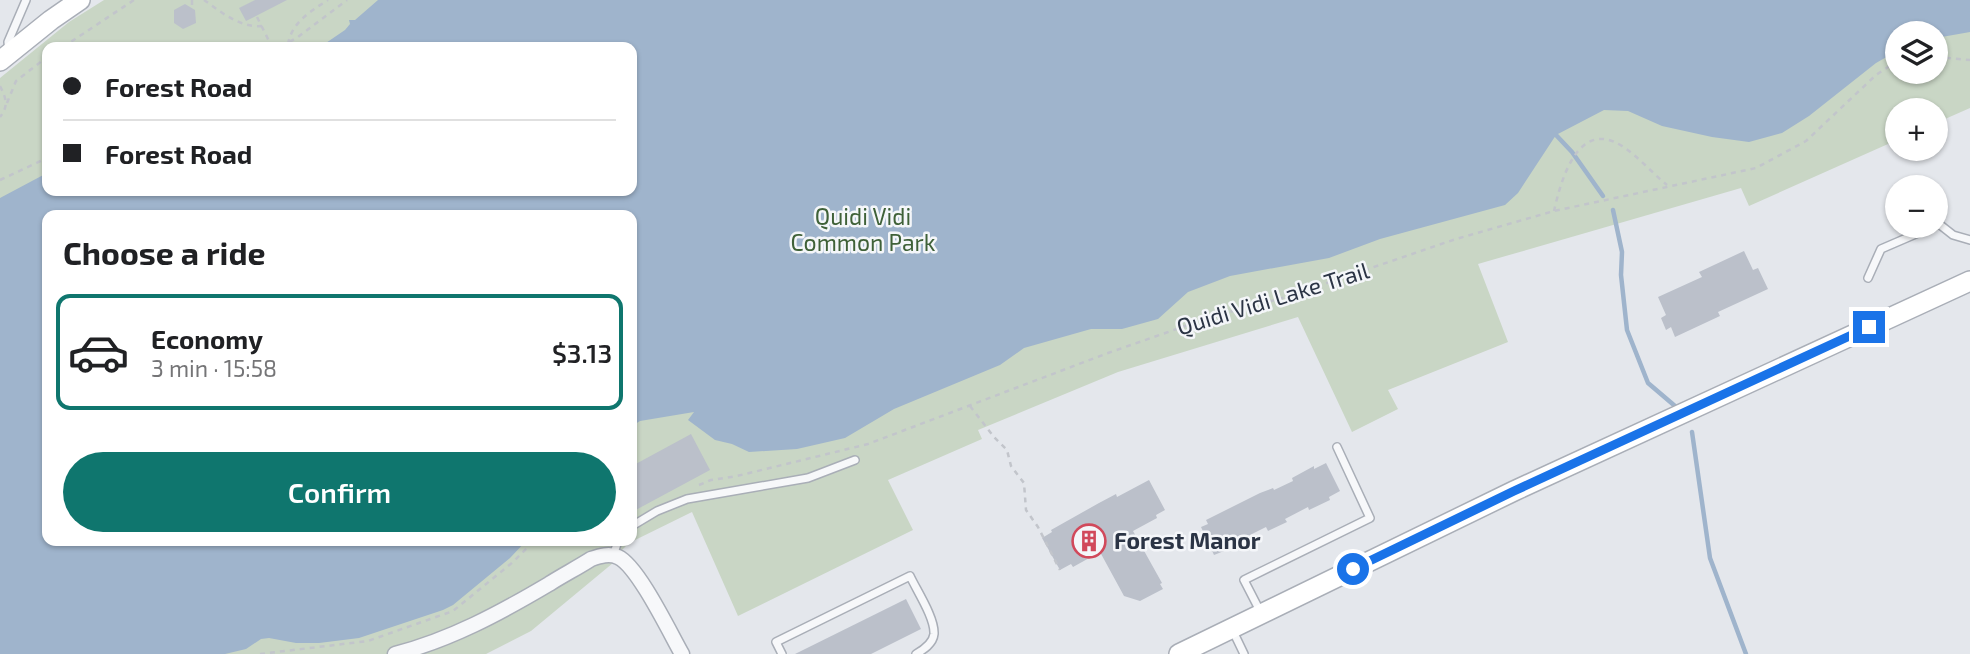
<!DOCTYPE html>
<meta charset="utf-8">
<style>
body{margin:0;font-family:"Exo 2",sans-serif;background:#f2f2f2;color:#202124;height:100vh;display:flex;flex-direction:column;font-size:26px;white-space:nowrap}
*{box-sizing:border-box;margin:0}
p{font-size:23px;color:#757577}
.icon{flex:none;width:38px;height:38px;fill:none;stroke:currentColor;stroke-width:2;stroke-linecap:round;stroke-linejoin:round}
.map{position:relative;flex:1;overflow:hidden}
.panel{position:absolute;left:42px;top:210px;width:595px;height:336px;display:flex;flex-direction:column;background:#fff;border-radius:14px;box-shadow:0 2px 5px #0004}
.panel>*{flex:none}
.banner{position:absolute;left:42px;top:42px;width:595px;height:154px;border-radius:14px;box-shadow:0 2px 5px #0004;display:grid;align-content:center;height:154px;padding:0 21px;background:#fff}
.buttons{position:absolute;left:1885px;top:21px;display:grid;gap:14px}
.buttons a{display:grid;place-items:center;width:63px;height:63px;border-radius:50%;background:#fff;box-shadow:0 2px 5px #0004;font-size:35px}
.end{position:absolute;width:32px;height:32px;margin:-16px;border:9px solid #1a73e8;background:#fff;box-shadow:0 0 0 4px #fff}
.from{border-radius:50%}
.banner b{display:flex;align-items:center;gap:24px;height:66px;font-size:26px}
.banner b+b{border-top:2px solid #e0e0e0}
.banner i{width:18px;height:18px;background:#202124}
ul{padding:0;list-style:none}
li{display:flex;align-items:center;gap:21px;height:116px;margin:0 14px 10px;padding:0 7px;border:4px solid transparent;border-radius:14px}
li div{flex:1}
li b{display:block;font-size:26px}
li em{font-style:normal;font-weight:600}
li.active{border-color:#0f766e}
li>.icon{width:63px;height:63px;stroke-width:1.5}
h2{padding:0 21px;font-size:32px;line-height:84px}
.button{display:flex;gap:14px;margin-top:auto;padding:14px 21px}
.button a{flex:1;height:80px;border-radius:42px;background:#0f766e;color:#fff;font-size:28px;font-weight:600;line-height:80px;text-align:center}
.map>svg:first-child{display:block}
.green{fill:#c9d6c5;fill-rule:evenodd}
.water{fill:#9fb4cc}
.lines{fill:none;stroke-linecap:round;stroke-linejoin:round}
.stream{stroke:#9fb4cc;stroke-width:4.5}
.building{fill:#bbc0ca}
.lane-casing{stroke:#a9aeb7;stroke-width:10}
.street-casing{stroke:#a9aeb7;stroke-width:17}
.secondary-casing{stroke:#a9aeb7;stroke-width:22}
.path{stroke:#c2c5cb;stroke-width:2.5;stroke-dasharray:5 5;stroke-linecap:butt}
.lane{stroke:#f7f8fa;stroke-width:7}
.street{stroke:#f7f8fa;stroke-width:14}
.secondary{stroke:#fff;stroke-width:19}
.route{stroke:#1a73e8;stroke-width:9}
.labels{text-anchor:middle;stroke-width:5;stroke-linejoin:round;paint-order:stroke}
.park-label{font-size:23px;fill:#3f6138;stroke:#f4f6f9}
.street-label{font-size:23px;fill:#2b3445;stroke:#f4f6f9}
.poi-label{font-size:23px;font-weight:bold;fill:#2b3445;stroke:#f4f6f9;text-anchor:start}
</style>
<div class="map">
<svg width="1970" height="654" viewBox="0 0 1970 654">
<rect width="100%" height="100%" fill="#e4e7ec"/>
<path class="green" d="M104,0H1970V108L1936,123V110H1897V140L1749,206L1741,188L1478,264L1508,342L1388,390L1398,409L1352,432L1298,317L1118,372L978,430L982,439L888,480L913,530L738,616L692,512L629,543L621,551L613,563L531,631L486,654H0V78L69,22ZM1897,33H1936V72H1897ZM47,47H632V191H47ZM47,215H632V541H47Z"/>
<polygon class="water" points="378,0 1970,0 1970,32 1936,38 1936,33 1897,33 1897,51 1876,63 1809,116 1782,133 1749,142 1712,137 1662,126 1628,111 1604,110 1556,135 1518,193 1505,205 1380,239 1329,258 1230,276 1188,292 1158,319 1122,329 1091,329 1024,348 1000,365 894,409 845,438 797,449 749,452 732,444 715,440 688,420 694,412 640,421 632,426 632,215 47,215 47,541 526,541 510,558 453,605 443,610 359,638 319,643 296,643 269,638 261,639 246,649 225,654 0,654 0,198 47,173 47,191 632,191 632,47 320,47 345,30 350,24 349,20 355,20"/>
<g class="lines">
<g class="stream">
<polyline points="1556,135 1572,152 1603,196"/>
<polyline points="1613,210 1622,252 1621,275 1627,330 1648,383 1675,406"/>
<polyline points="1692,432 1710,558 1746,654"/>
</g>
</g>
<g class="building">
<polygon points="255,0 287,0 246,21 239,8"/>
<polygon points="185,4 195,10 196,23 183,29 174,23 174,10"/>
<polygon points="1744,251 1753,270 1758,268 1768,289 1718,312 1720,316 1675,337 1671,327 1666,330 1661,318 1666,315 1658,297 1702,277 1699,272"/>
<polygon points="691,434 710,470 632,512 632,466"/>
<polygon points="1326,463 1340,491 1329,497 1330,500 1309,510 1308,507 1285,519 1287,522 1268,531 1266,527 1242,539 1244,543 1214,555 1201,527 1208,524 1206,520 1260,493 1273,488 1274,490 1293,481 1292,478 1314,466 1314,469"/>
<polygon points="1149,480 1165,510 1156,515 1157,518 1133,531 1162,583 1160,584 1163,589 1140,601 1124,596 1100,552 1073,567 1071,564 1060,570 1042,538 1052,532 1051,530 1099,503 1116,494 1117,497"/>
<polygon points="906,599 921,629 871,654 795,654"/>
</g>
<g class="lines">
<defs>
<g id="lane">
<polyline points="9,52 8,42 26,0"/>
<polyline points="1868,278 1881,249 1939,224 1953,235 1970,240"/>
<polyline points="632,526 657,511 687,499 808,478 855,460"/>
<polyline points="613,556 618,541"/>
<polyline points="1261,613 1244,580 1370,518 1337,447"/>
<polyline points="1232,629 1244,654"/>
<path d="M782,654L776,642L910,576C917,591 935,618 934,634C933,644 923,650 916,654"/>
</g>
<path id="street" d="M395,654C450,640 500,613 549,584C563,575 577,568 591,559C600,556 609,553 618,557C638,566 670,633 682,654"/>
<g id="secondary">
<polyline points="0,61 51,20 80,0"/>
<polyline points="1179,654 1514,491 1970,281"/>
</g>
</defs>
<use href="#lane" class="lane-casing"/>
<use href="#street" class="street-casing"/>
<use href="#secondary" class="secondary-casing"/>
<g class="path">
<polyline points="192,0 192,8"/>
<path d="M204,0C221,12 240,28 262,26"/>
<polyline points="257,17 272,47"/>
<path d="M288,44C292,22 311,11 328,0"/>
<polyline points="63,47 134,0"/>
<polyline points="281,47 298,37 347,0"/>
<polyline points="1936,57 1970,60"/>
<path d="M0,86C6,98 9,106 0,117"/>
<polyline points="7,103 16,81 47,57"/>
<polyline points="0,180 47,158"/>
<path d="M1554,211C1561,180 1578,118 1622,146C1639,157 1652,173 1667,185"/>
<polyline points="970,406 994,437 1007,450 1011,466 1024,483 1026,510 1038,527 1060,570"/>
<polyline points="699,485 711,480 737,476 868,444 1108,353 1211,317 1286,297 1456,239 1554,211 1756,168 1806,141 1876,75 1897,61"/>
<polyline points="260,654 368,641 453,611 513,562 534,541"/>
</g>
<use href="#lane" class="lane"/>
<use href="#street" class="street"/>
<use href="#secondary" class="secondary"/>
</g>
<g class="lines">
<polyline class="route" points="1353,569 1514,491 1869,327"/>
</g>
<defs>
<symbol id="building-ring" viewBox="-11 -11 22 22"><circle r="9.5" fill="#f4f6f9" stroke="#d1495b" stroke-width="1.5"/><path d="M-4-6H4V6H1V3H-1V6H-4ZM-2.5-4.3h1.7v1.8h-1.7ZM.8-4.3h1.7v1.8H.8ZM-2.5-1h1.7V.8h-1.7ZM.8-1h1.7V.8H.8Z" fill="#d1495b"/></symbol>
</defs>
<g fill-rule="evenodd">
<use href="#building-ring" x="1070" y="522" width="38" height="38"/>
</g>
<g class="labels">
<g class="park-label">
<text x="863" y="225">Quidi Vidi<tspan x="863" dy="26">Common Park</tspan></text>
</g>
<g class="street-label">
<text transform="translate(1273 299) rotate(-17)" y="8">Quidi Vidi Lake Trail</text>
</g>
<g class="poi-label">
<text x="1114" y="549">Forest Manor</text>
</g>
</g>
</svg>
<div class="buttons">
<a><svg class="icon" aria-label="layers" viewBox="0 0 24 24"><path d="M12 4l9 5-9 5-9-5zM3 14l9 5 9-5"/></svg></a>
<a>+</a>
<a>−</a>
</div>
<i class="end from" style="left:1353px;top:569px"></i>
<i class="end" style="left:1869px;top:327px"></i>
<div class="banner">
<b><i class="from"></i>Forest Road</b>
<b><i></i>Forest Road</b>
</div>
<section class="panel">
<h2>Choose a ride</h2>
<ul>
<li class="active"><svg class="icon" aria-label="car" viewBox="0 0 24 24"><path d="M5 17H2v-5l4-1 3-4h7l3 4 3 1v5h-3M9 17h6M6 11h13"/><circle cx="7" cy="17" r="2"/><circle cx="17" cy="17" r="2"/></svg><div><b>Economy</b><p>3 min · 15:58</p></div><em>$3.13</em></li>
</ul>
<div class="button"><a>Confirm</a></div>
</section>
</div>
